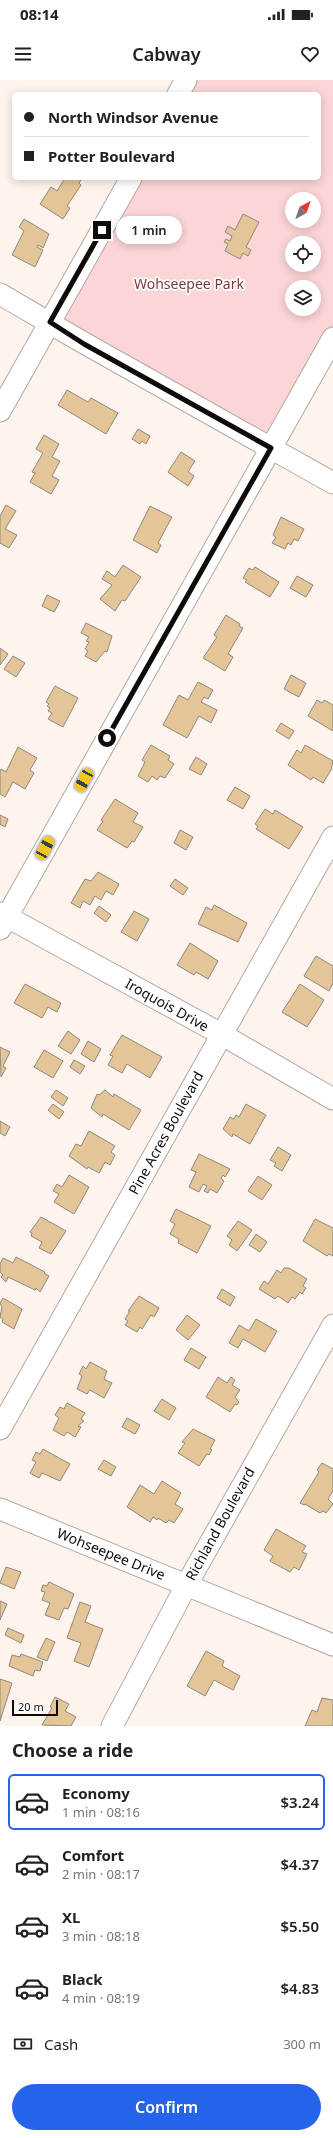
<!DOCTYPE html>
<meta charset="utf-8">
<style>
body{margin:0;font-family:"Noto Sans",sans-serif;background:#f6f6f6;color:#222;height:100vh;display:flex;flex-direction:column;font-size:15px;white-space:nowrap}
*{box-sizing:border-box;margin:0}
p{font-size:13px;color:#767676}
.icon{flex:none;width:22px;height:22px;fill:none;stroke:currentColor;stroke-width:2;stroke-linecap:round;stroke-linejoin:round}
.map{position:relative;height:1646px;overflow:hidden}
.drawer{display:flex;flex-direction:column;background:#fff;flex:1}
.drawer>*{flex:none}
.guide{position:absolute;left:12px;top:12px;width:309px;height:88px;border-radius:6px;box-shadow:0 2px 10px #0003;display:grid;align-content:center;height:88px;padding:0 12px;background:#fff}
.needle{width:26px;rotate:40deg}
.controls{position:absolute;left:285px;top:112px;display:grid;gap:8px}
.controls a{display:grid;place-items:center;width:36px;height:36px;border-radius:50%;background:#fff;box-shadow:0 2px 10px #0003;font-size:20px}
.scale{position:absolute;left:12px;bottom:10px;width:46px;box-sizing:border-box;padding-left:4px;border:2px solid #0f0b09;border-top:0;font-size:11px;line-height:14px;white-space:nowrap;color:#0f0b09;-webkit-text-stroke:3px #fff;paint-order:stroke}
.end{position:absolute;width:18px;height:18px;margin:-9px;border:5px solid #0f0b09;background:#fff;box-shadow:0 0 0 2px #fff}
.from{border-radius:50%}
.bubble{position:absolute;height:28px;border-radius:14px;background:#fff;box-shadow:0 2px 10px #0003;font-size:13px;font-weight:600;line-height:28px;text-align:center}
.car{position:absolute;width:12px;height:24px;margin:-12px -6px;border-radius:5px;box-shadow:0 0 3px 1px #0007;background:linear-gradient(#f5c518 24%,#345 0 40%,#f5c518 0 76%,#345 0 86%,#f5c518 0)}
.guide b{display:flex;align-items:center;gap:14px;height:38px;font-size:15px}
.guide b+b{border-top:1px solid #e0e0e0}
.guide i{width:10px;height:10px;background:#222}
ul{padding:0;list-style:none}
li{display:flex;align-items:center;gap:12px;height:56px;margin:0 8px 6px;padding:0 4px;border:2px solid transparent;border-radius:6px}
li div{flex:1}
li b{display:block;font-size:15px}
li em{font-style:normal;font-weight:600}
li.current{border-color:#2563eb}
li>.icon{width:36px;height:36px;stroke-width:1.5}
h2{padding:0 12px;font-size:18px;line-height:48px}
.pay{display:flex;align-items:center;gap:10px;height:44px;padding:0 12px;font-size:15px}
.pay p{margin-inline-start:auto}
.cta{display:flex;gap:8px;margin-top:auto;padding:8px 12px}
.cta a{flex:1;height:46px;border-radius:24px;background:#2563eb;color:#fff;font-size:16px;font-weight:600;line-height:46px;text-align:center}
.status{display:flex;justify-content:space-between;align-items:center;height:28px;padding:0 20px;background:#fff;direction:ltr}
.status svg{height:11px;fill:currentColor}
header{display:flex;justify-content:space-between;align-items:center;height:52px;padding:0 12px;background:#fff;font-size:18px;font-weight:600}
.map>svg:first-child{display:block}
.green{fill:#fcd5d6;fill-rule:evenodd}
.building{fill:#e3c597;stroke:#8e887f}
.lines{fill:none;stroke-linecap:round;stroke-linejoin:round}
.minor-casing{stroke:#b3a9a2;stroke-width:23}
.minor{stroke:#fff;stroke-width:21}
.route{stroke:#0f0b09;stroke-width:5}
.labels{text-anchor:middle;stroke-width:3.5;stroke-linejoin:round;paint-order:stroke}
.park-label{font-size:14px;fill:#7f3840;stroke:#fff}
.street-label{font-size:14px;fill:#0f0b09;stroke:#fff}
</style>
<div class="status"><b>08:14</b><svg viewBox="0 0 49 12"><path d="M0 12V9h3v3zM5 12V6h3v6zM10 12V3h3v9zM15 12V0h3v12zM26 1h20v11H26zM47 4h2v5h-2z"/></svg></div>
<header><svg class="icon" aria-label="menu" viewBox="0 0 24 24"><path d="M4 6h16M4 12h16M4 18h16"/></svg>Cabway<svg class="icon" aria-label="heart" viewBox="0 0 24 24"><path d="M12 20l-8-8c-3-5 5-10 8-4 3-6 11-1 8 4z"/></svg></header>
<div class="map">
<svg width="333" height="1646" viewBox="0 0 333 1646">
<rect width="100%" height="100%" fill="#fff4ed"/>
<path class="green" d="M186,0H333V258L271,368L50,242L131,98H319V14H178ZM292,119H314V141H292ZM292,163H314V185H292ZM292,207H314V229H292Z"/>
<g class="building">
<polygon points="65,98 82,98 79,103 81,105 67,126 70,128 63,139 40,124 51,107 57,111"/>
<polygon points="243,134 259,142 246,167 251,170 248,176 243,173 240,179 225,171 228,164 224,162 226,159 230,161 232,156 225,152 228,146 235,150"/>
<polygon points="24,139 49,154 43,168 38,165 37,167 43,170 35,187 12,175 24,151 19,147"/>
<polygon points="67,310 88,322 91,318 118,333 106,354 58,325"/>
<polygon points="138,349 150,356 146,364 142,361 140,364 132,359"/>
<polygon points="44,355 59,364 52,377 60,381 52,396 59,400 51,414 30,402 35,393 32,392 43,373 36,369"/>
<polygon points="181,372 195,381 188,392 194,396 188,406 168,392"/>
<polygon points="6,425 16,431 5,449 17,455 9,468 0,463 0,436"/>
<polygon points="150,426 172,437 158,463 161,465 157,473 133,460"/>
<polygon points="281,437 304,449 298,461 294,459 291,465 288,463 285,469 272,463 276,457 273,455"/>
<polygon points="123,485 141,497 125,521 122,520 115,531 100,519 112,505 102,499 107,491 115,497"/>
<polygon points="255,487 279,502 270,517 245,502 247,500 243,498 249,488 253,490"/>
<polygon points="297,496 313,505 306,517 290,508"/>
<polygon points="47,515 60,521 54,532 42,526"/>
<polygon points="226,535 240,544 239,546 243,548 228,574 233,577 225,591 203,578 217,557 214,555"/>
<polygon points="86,543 112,556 107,572 105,571 96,582 85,576 88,571 85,569 89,562 86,561 89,557 81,553"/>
<polygon points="0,568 8,574 0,585"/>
<polygon points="13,576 25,583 16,597 4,589"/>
<polygon points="291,595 306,603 299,617 284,609"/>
<polygon points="198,602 213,610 208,619 204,617 201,622 217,630 211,643 199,636 187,658 163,645 179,615 188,620"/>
<polygon points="55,606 78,618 63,647 48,639 52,633 48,631 50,628 47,626 49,624 46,622"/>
<polygon points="317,620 322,623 324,620 333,625 333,651 308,636"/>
<polygon points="281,643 294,651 289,659 276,651"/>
<polygon points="151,665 170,676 168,680 174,684 165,698 160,696 157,700 152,696 148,702 138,696 145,682 142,680"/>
<polygon points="305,665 333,681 331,690 323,703 313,697 311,700 288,685 297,670 301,673"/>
<polygon points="18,667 37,678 30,690 34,693 25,709 13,702 5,717 0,714 0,691 1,689 6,692"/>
<polygon points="196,677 207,684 201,695 189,689"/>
<polygon points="235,707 250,716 243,729 227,720"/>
<polygon points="115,719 138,733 133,742 143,747 134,762 132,761 127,768 97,750 103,741 101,740"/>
<polygon points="265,729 273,734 275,730 303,747 289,769 256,749 258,746 255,744"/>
<polygon points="0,735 8,739 5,747 0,744"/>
<polygon points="180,750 193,757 186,770 174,763"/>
<polygon points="98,792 119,804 113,815 106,811 101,820 95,816 90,825 83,821 80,828 71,823 85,799 91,801"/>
<polygon points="175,799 188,808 183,815 170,806"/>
<polygon points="214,825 247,843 238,862 198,844 206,827 212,830"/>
<polygon points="99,826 111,835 106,842 94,833"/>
<polygon points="134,831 149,839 137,861 121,852"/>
<polygon points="190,863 218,881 208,899 196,892 194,895 177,885"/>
<polygon points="316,876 333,886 333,903 329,911 304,896"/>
<polygon points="25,904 61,923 57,932 48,927 42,938 14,923"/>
<polygon points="300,904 324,920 307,947 282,932"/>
<polygon points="68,951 80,960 71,974 58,966"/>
<polygon points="122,955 162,977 150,998 127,984 122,993 108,985 113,976 110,975"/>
<polygon points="88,961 101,969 94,982 81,974"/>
<polygon points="0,967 10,972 3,986 6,988 1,997"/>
<polygon points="44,970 63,981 53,998 34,987"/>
<polygon points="74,980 85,986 80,994 70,987"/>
<polygon points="56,1010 68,1018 63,1026 51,1017"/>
<polygon points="105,1010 113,1017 114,1014 141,1030 129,1050 103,1034 102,1037 91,1028 97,1014 99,1015"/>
<polygon points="53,1024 64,1032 59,1039 48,1030"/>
<polygon points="246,1024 266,1035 250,1064 233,1054 232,1057 223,1049 230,1037 234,1039 236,1035 239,1037"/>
<polygon points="0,1041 10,1047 5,1056 0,1053"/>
<polygon points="89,1051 115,1066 111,1072 115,1075 110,1085 105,1082 99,1093 88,1087 87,1089 69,1076 76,1064 81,1066"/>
<polygon points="278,1067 291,1075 282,1091 274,1086 276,1083 270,1080"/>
<polygon points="199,1074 230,1089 225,1097 223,1095 221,1098 224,1101 217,1113 210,1109 208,1113 204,1111 207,1106 203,1104 199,1112 189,1107 196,1092 191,1090"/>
<polygon points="69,1095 89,1107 74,1134 54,1122 59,1114 53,1111 57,1104 62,1107"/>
<polygon points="258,1096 272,1105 262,1120 248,1111"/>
<polygon points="176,1129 211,1146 197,1173 178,1163 179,1159 170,1154 175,1144 170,1141"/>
<polygon points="41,1137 66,1151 51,1174 39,1168 42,1162 31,1156 32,1153 30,1152"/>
<polygon points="315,1139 333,1148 333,1176 329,1174 327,1176 303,1161"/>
<polygon points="238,1141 252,1150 237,1171 229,1165 232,1160 227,1156"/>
<polygon points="256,1154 267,1162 260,1172 249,1165"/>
<polygon points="16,1177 45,1192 44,1193 49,1196 40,1212 36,1208 35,1210 8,1197 6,1202 1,1197 3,1195 0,1192 0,1184 3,1178 13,1183"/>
<polygon points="284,1188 289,1188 307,1199 303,1206 306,1208 302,1214 300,1212 295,1219 292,1217 288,1223 278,1216 275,1219 259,1209 264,1201 268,1204 277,1190 281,1193"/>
<polygon points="222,1209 235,1217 230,1226 217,1218"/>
<polygon points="139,1216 159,1228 154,1237 151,1235 142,1249 140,1247 137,1252 125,1245 128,1241 125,1239 130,1231 128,1231"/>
<polygon points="3,1218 22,1229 14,1249 2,1242 3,1239 0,1237 2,1227 0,1223"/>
<polygon points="187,1235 200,1245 188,1260 176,1250"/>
<polygon points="256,1239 277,1251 265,1272 243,1259 238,1268 229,1263 239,1245 249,1251"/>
<polygon points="191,1268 206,1277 199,1289 184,1280"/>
<polygon points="90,1282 107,1291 104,1299 112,1303 104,1318 90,1310 87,1314 77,1309 82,1296 79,1294 83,1286 86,1289"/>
<polygon points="218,1297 227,1303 231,1297 235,1300 232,1305 240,1310 235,1317 239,1322 237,1325 235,1324 230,1332 206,1317"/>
<polygon points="162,1319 176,1328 169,1340 154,1331"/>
<polygon points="67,1323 85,1333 81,1339 84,1341 78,1346 81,1347 75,1357 67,1352 64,1356 53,1350 59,1338 55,1335 60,1327 64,1329"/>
<polygon points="127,1338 140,1345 135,1354 122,1347"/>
<polygon points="193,1349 215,1360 210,1369 212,1370 209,1375 207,1374 199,1386 178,1373 185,1363 182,1362"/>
<polygon points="43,1369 70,1384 60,1401 42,1393 39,1398 30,1393 36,1382 32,1380 36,1372 40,1374"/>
<polygon points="104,1380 116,1387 111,1396 98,1389"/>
<polygon points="322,1383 333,1389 333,1411 328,1419 333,1424 326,1433 323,1431 320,1433 305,1424 304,1425 300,1423 319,1392 317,1390"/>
<polygon points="162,1401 181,1413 175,1424 183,1429 174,1443 169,1440 166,1443 158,1438 157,1440 153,1437 150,1442 127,1427 140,1405 154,1414"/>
<polygon points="276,1449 306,1466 302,1472 307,1474 299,1490 294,1487 290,1492 270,1481 273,1476 264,1470"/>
<polygon points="6,1487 21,1492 14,1509 0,1503"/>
<polygon points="49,1502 74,1514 68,1529 64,1528 59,1540 45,1535 50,1523 42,1520 45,1512 41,1511 43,1505 47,1506"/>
<polygon points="0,1521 7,1524 0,1540"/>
<polygon points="80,1522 91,1526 85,1542 103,1549 89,1587 74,1581 81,1563 67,1558"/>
<polygon points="8,1548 24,1555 21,1563 5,1555"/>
<polygon points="46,1558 55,1562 47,1581 37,1577"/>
<polygon points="206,1571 224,1581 222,1586 240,1596 233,1610 214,1600 205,1616 187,1606"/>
<polygon points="21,1574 43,1582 40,1591 35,1590 33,1596 9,1586 12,1575 20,1577"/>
<polygon points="0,1599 12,1603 0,1641"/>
<polygon points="55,1617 69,1624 65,1631 76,1637 71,1646 42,1645 52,1628 50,1627"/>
<polygon points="322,1618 333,1620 333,1646 305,1646 312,1630 317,1632"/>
</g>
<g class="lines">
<defs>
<g id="minor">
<polyline points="178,14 186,0"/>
<polyline points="0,214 84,263 333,403"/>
<polyline points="0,331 131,98"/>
<polyline points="0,833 221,954 333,1019"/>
<polyline points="0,849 333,258"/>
<polyline points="0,1349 333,757"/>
<polyline points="0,1429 333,1565"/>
<polyline points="112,1646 187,1504 333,1245"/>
</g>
</defs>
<use href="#minor" class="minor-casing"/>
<use href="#minor" class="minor"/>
</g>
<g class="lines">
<polyline class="route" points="102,150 50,242 84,264 271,368 107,658"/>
</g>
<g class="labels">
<g class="park-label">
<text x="189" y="209">Wohseepee Park</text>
</g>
<g class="street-label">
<text transform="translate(167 925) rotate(29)" y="5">Iroquois Drive</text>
<text transform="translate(166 1053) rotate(-61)" y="5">Pine Acres Boulevard</text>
<text transform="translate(220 1444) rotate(-61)" y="5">Richland Boulevard</text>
<text transform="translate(111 1474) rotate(22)" y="5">Wohseepee Drive</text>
</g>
</g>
</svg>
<div class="controls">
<a><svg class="needle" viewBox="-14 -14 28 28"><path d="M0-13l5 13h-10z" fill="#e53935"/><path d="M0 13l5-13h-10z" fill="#767676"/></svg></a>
<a><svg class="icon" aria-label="locate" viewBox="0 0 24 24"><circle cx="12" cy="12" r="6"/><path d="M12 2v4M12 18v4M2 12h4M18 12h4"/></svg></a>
<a><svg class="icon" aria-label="layers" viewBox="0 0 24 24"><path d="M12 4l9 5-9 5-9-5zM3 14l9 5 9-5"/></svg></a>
</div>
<div class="scale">20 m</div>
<i class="end from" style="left:107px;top:658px"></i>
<i class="end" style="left:102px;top:150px"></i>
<div class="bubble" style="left:116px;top:136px;width:66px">1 min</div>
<i class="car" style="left:84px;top:700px;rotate:209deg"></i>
<i class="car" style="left:45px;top:768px;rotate:29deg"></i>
<div class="guide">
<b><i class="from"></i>North Windsor Avenue</b>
<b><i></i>Potter Boulevard</b>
</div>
</div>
<section class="drawer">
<h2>Choose a ride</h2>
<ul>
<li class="current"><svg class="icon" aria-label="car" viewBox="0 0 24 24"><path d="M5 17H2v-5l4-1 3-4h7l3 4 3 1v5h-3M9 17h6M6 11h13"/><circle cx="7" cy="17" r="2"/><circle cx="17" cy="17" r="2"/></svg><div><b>Economy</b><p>1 min · 08:16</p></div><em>$3.24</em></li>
<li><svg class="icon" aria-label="car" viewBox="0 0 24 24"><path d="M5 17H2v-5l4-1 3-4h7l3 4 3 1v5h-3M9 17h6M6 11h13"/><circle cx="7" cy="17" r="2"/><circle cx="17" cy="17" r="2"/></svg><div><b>Comfort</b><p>2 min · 08:17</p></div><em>$4.37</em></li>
<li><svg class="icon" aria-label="car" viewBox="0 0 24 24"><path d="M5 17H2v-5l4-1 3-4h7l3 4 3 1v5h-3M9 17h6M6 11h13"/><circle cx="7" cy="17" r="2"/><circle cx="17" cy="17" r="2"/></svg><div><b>XL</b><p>3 min · 08:18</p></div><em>$5.50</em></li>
<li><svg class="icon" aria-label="car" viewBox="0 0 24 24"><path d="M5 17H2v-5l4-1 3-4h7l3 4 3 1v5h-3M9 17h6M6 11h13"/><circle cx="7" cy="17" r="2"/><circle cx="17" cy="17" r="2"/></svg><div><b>Black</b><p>4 min · 08:19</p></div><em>$4.83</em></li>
</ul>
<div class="pay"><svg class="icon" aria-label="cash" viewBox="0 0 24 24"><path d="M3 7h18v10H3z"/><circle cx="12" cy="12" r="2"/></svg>Cash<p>300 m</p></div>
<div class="cta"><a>Confirm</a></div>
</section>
